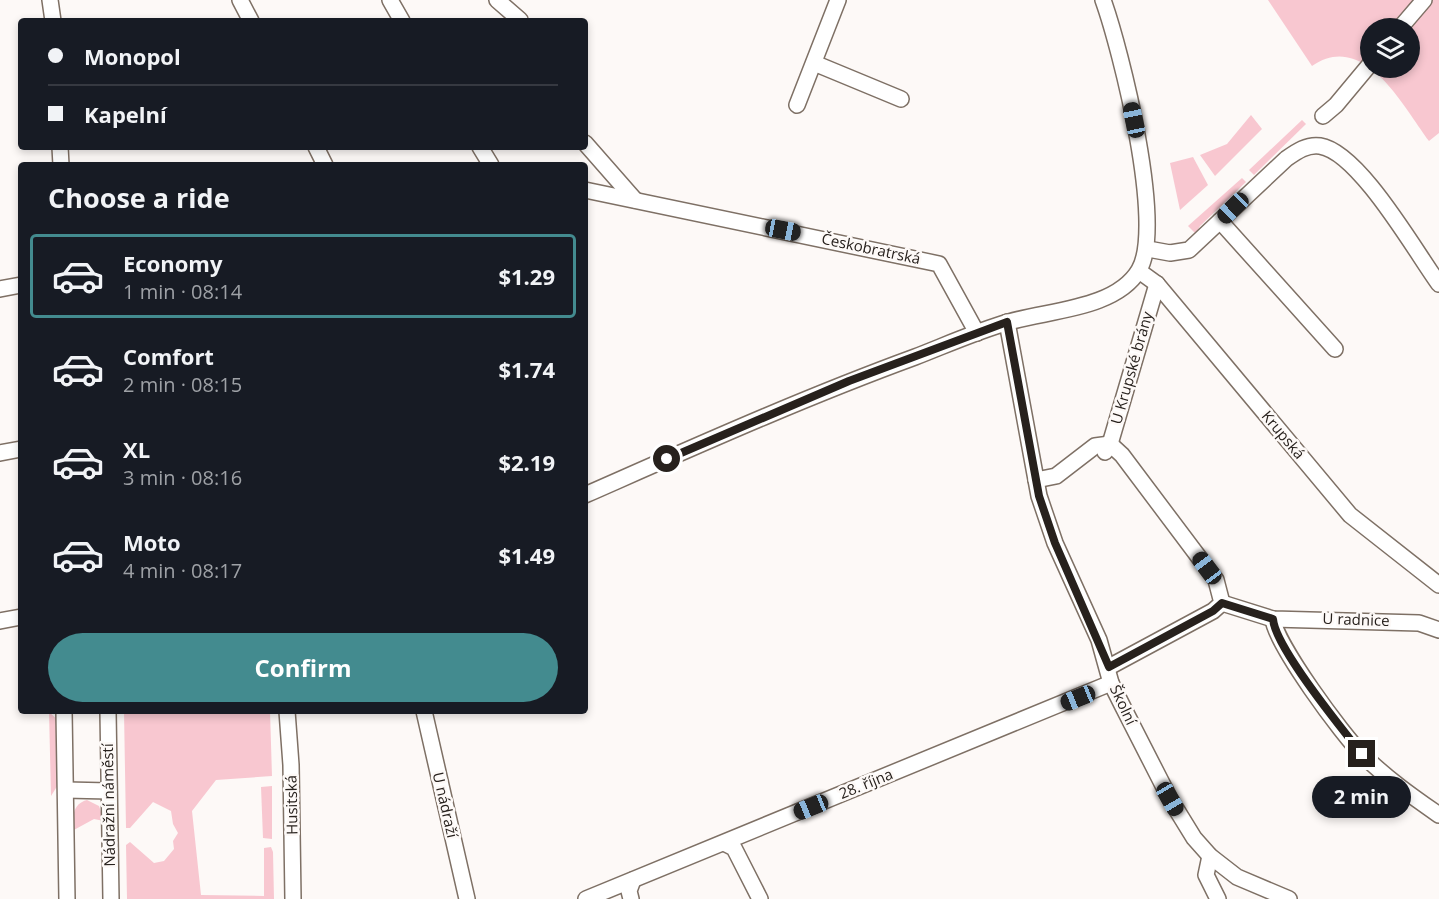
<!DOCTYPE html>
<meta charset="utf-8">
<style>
body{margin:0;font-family:"Open Sans",sans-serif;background:#20242c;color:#f1f3f6;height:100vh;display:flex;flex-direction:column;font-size:22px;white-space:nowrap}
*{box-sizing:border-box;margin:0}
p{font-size:20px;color:#9ea1a6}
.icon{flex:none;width:33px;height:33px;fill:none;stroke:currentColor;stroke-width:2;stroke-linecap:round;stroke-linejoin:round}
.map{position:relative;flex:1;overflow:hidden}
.sheet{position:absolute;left:18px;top:162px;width:570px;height:552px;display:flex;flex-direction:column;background:#171b24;border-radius:6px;box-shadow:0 3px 9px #0003}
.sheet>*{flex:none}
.banner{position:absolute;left:18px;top:18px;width:570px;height:132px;border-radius:6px;box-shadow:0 3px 9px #0003;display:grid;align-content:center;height:132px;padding:0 30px;background:#171b24}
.controls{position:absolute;left:1360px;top:18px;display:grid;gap:12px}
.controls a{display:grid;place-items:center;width:60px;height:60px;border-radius:50%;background:#171b24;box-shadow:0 3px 9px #0003;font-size:30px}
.end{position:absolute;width:27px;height:27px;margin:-14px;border:8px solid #27211d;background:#fff;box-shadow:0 0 0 3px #fff}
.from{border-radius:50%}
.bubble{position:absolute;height:42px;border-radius:21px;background:#171b24;box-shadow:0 3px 9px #0003;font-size:20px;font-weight:700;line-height:42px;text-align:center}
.car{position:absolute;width:18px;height:36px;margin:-18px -9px;border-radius:8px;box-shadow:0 0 4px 2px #0007;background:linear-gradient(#222 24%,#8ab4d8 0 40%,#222 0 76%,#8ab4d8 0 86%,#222 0)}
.banner b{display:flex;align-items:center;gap:21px;height:57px;font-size:22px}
.banner b+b{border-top:2px solid #363941}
.banner i{width:15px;height:15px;background:#f1f3f6}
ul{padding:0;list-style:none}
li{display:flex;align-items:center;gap:18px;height:84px;margin:0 12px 9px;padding:0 18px;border:3px solid transparent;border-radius:6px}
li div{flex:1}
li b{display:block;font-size:22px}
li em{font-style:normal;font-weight:700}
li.active{border-color:#438b8f}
li>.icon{width:54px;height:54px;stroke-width:1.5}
h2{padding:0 30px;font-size:27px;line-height:72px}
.primary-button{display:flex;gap:12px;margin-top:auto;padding:12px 30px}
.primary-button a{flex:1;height:69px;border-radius:36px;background:#438b8f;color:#fff;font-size:24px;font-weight:700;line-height:69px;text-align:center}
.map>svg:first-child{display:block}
.green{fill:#f8c7d0;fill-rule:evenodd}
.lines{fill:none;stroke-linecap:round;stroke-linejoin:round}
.minor-casing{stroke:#7e7065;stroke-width:18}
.minor{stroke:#fff;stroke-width:15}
.route{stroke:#27211d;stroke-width:8}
.labels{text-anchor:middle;stroke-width:5;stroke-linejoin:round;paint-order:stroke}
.street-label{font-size:15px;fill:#27211d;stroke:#fdf9f7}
</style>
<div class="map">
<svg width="1439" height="899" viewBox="0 0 1439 899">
<rect width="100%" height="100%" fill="#fdf9f7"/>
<g class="green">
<path d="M1268,0H1439V133L1429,141C1403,106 1364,30 1312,66ZM1371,28H1410V68H1371Z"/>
<polygon points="1251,115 1262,129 1215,176 1200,155 1227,144"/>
<polygon points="1302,120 1306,124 1254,175 1249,170"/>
<polygon points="1193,157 1208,185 1180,210 1170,163"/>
<polygon points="1242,178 1246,182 1200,226 1196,234 1188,226"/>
<polygon points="124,711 270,711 272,776 216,780 192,811 201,895 264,896 264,848 271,847 273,852 274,899 127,899 126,845 130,842 154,863 164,861 174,849 173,841 178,833 173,824 171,811 153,802 130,828 126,828"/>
<polygon points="49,712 59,721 61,780 51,796"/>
<polygon points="272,786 272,839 263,838 261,787"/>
<path d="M87,800L99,806L104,821L94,819L72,831C73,817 72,804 87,800Z"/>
</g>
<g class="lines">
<defs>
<g id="minor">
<polyline points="50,0 53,21"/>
<polyline points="240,0 251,21"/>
<polyline points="390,0 402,21"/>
<polyline points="497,0 520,20"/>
<polyline points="1400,28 1424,0"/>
<polyline points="814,63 901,99"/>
<polyline points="797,105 838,0"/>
<polyline points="1323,116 1336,105 1371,63"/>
<polyline points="585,143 635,200"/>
<polyline points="60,147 61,165"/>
<polyline points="316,147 325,165"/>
<polyline points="480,147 491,165"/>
<polyline points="585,190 939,264 977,333"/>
<polyline points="1220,221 1335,349"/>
<path d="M1148,249L1170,253L1189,250L1286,159C1296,152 1307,144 1320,146C1359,152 1415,251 1439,284"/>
<polyline points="1139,271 1157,284 1350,515 1439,585"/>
<polyline points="0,289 21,285"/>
<polyline points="1007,322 1039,496 1055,543 1099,640 1111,683 1122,705 1170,799 1194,838 1210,856 1237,877 1289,899"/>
<polyline points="1105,452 1110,444 1157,284"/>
<polyline points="0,453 21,449"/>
<polyline points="1036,480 1056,476 1095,446 1110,444 1122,455 1216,580 1222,603 1213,611 1109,667"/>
<path d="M585,495C694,447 803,398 915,357C946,345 977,331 1009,322C1049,310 1116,309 1139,270C1165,226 1121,50 1103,0"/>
<polyline points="1222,603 1273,619 1419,623 1439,630"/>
<path d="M1273,619C1275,643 1343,736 1363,755C1386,778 1413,797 1439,815"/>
<polyline points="0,621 21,617"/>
<polyline points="64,711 67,899"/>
<polyline points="108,711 111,899"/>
<polyline points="287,711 291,765 293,899"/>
<polyline points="424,711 467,899"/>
<polyline points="66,790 109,791"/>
<polyline points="724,843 734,848 760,899"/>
<polyline points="1210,856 1206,875 1218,899"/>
<polyline points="586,899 1111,683"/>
<polyline points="631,899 629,891 633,880"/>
</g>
</defs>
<use href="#minor" class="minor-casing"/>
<use href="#minor" class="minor"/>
</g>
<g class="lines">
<path class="route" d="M667,459L849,381L1007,322L1039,496L1055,543L1109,667L1213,611L1222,603L1273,619C1275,647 1342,729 1362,754"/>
</g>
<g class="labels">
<g class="street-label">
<text transform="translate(871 249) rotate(12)" y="5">Českobratrská</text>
<text transform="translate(1132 368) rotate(-74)" y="5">U Krupské brány</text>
<text transform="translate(1283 435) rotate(50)" y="5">Krupská</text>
<text transform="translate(1356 620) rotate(2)" y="5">U radnice</text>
<text transform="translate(1123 705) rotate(65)" y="5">Školní</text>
<text transform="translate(866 784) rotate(-22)" y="5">28. října</text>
<text transform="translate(109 805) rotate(-91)" y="5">Nádražní náměstí</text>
<text transform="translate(292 805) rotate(-91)" y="5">Husitská</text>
<text transform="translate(445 805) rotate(77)" y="5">U nádraží</text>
</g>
</g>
</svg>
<div class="controls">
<a><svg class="icon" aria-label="layers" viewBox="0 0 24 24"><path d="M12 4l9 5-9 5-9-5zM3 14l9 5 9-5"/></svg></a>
</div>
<i class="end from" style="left:667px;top:459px"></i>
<i class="end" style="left:1362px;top:754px"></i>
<div class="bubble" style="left:1312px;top:776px;width:99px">2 min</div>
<i class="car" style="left:1134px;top:120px;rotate:348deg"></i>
<i class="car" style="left:1233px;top:208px;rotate:226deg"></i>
<i class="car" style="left:783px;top:230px;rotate:101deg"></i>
<i class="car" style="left:1207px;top:568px;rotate:323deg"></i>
<i class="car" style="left:1078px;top:698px;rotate:248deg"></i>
<i class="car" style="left:1170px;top:799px;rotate:150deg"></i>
<i class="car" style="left:811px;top:807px;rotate:248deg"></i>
<div class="banner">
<b><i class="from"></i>Monopol</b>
<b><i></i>Kapelní</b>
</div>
<section class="sheet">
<h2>Choose a ride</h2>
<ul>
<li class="active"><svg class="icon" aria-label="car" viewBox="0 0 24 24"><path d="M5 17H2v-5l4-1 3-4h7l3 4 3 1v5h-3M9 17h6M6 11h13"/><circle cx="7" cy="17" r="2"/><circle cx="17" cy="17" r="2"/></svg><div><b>Economy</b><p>1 min · 08:14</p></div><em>$1.29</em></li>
<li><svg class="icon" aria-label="car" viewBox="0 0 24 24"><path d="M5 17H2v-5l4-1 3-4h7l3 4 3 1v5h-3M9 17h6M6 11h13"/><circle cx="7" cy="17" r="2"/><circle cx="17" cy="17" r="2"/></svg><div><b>Comfort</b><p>2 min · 08:15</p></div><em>$1.74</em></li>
<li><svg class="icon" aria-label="car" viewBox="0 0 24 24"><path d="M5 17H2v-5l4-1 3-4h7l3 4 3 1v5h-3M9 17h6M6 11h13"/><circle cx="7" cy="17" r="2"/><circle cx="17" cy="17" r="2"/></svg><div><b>XL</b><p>3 min · 08:16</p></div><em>$2.19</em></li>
<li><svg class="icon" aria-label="car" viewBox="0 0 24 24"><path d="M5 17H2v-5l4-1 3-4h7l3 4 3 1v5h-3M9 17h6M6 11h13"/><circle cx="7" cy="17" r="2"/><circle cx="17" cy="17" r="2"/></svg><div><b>Moto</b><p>4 min · 08:17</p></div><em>$1.49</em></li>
</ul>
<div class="primary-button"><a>Confirm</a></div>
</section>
</div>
